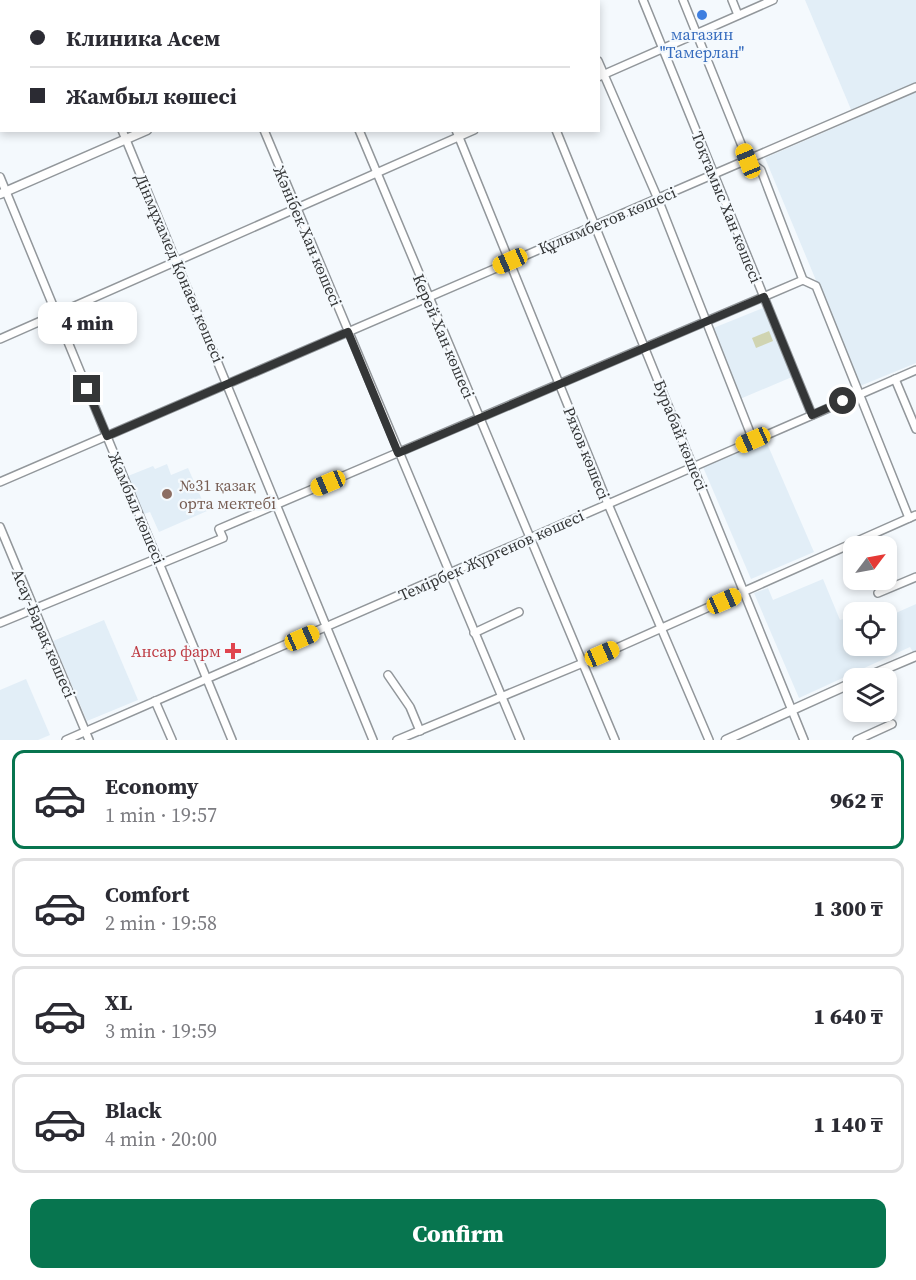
<!DOCTYPE html>
<meta charset="utf-8">
<style>
body{margin:0;font-family:"Source Serif 4",serif;background:#f2f2f3;color:#2b2b33;height:100vh;display:flex;flex-direction:column;font-size:22px;white-space:nowrap}
*{box-sizing:border-box;margin:0}
p{font-size:20px;color:#7c7c81}
.icon{flex:none;width:33px;height:33px;fill:none;stroke:currentColor;stroke-width:2;stroke-linecap:round;stroke-linejoin:round}
.map{position:relative;height:740px;overflow:hidden}
.details{display:flex;flex-direction:column;background:#fff;flex:1}
.details>*{flex:none}
.hud{position:absolute;left:0px;top:0px;width:600px;height:132px;box-shadow:0 3px 9px #0003;display:grid;align-content:center;height:132px;padding:0 30px;background:#fff}
.needle{width:39px;rotate:58deg}
.tools{position:absolute;left:843px;top:536px;display:grid;gap:12px}
.tools a{display:grid;place-items:center;width:54px;height:54px;border-radius:12px;background:#fff;box-shadow:0 3px 9px #0003;font-size:30px}
.end{position:absolute;width:27px;height:27px;margin:-14px;border:8px solid #343637;background:#fff;box-shadow:0 0 0 3px #fff}
.from{border-radius:50%}
.bubble{position:absolute;height:42px;border-radius:12px;background:#fff;box-shadow:0 3px 9px #0003;font-size:20px;font-weight:800;line-height:42px;text-align:center}
.car{position:absolute;width:18px;height:36px;margin:-18px -9px;border-radius:8px;box-shadow:0 0 4px 2px #0007;background:linear-gradient(#f5c518 24%,#345 0 40%,#f5c518 0 76%,#345 0 86%,#f5c518 0)}
.hud b{display:flex;align-items:center;gap:21px;height:57px;font-size:22px}
.hud b+b{border-top:2px solid #e1e1e2}
.hud i{width:15px;height:15px;background:#2b2b33}
ul{padding:10px 0 0;list-style:none}
li{display:flex;align-items:center;gap:18px;height:99px;margin:0 12px 9px;padding:0 18px;border:3px solid #e1e1e2;border-radius:12px}
li div{flex:1}
li b{display:block;font-size:22px}
li em{font-style:normal;font-weight:800}
li.active{border-color:#07754f}
li>.icon{width:54px;height:54px;stroke-width:1.5}
.primary-button{display:flex;gap:12px;margin-top:auto;padding:12px 30px}
.primary-button a{flex:1;height:69px;border-radius:12px;background:#07754f;color:#fff;font-size:24px;font-weight:800;line-height:69px;text-align:center}
.map>svg:first-child{display:block}
.built{fill:#e2eef7}
.green{fill:#d0d4b1}
.lines{fill:none;stroke-linecap:round;stroke-linejoin:round}
.minor-casing{stroke:#92979b;stroke-width:10}
.major-casing{stroke:#92979b;stroke-width:11}
.minor{stroke:#fff;stroke-width:7}
.major{stroke:#fff;stroke-width:8}
.route{stroke:#343637;stroke-width:8}
.shop-dot{fill:#3f7fe0;stroke:#f4f9fd;stroke-width:2}
.education-dot{fill:#8d6e63;stroke:#f4f9fd;stroke-width:2}
.health-dot{fill:#e0444e;stroke:#f4f9fd;stroke-width:2}
.labels{text-anchor:middle;stroke-width:4.5;stroke-linejoin:round;paint-order:stroke}
.shop-label{font-size:16px;fill:#366cbe;stroke:#f4f9fd}
.street-label{font-size:16px;fill:#343637;stroke:#f4f9fd}
.education-label{font-size:16px;fill:#785e54;stroke:#f4f9fd;text-anchor:start}
.health-label{font-size:16px;fill:#be3a42;stroke:#f4f9fd;text-anchor:end}
</style>
<div class="map">
<svg width="916" height="740" viewBox="0 0 916 740">
<rect width="100%" height="100%" fill="#f4f9fd"/>
<g class="built">
<polygon points="805,0 916,0 916,363 860,386 765,158 855,119"/>
<polygon points="763,308 792,377 740,399 711,329"/>
<polygon points="766,441 814,552 751,579 703,467"/>
<polygon points="167,464 171,475 188,468 207,511 159,532 150,512 144,514 128,476 153,466 155,469"/>
<polygon points="823,579 840,620 850,617 853,626 854,645 886,645 887,617 916,604 916,651 913,652 910,647 799,698 754,593 768,588 773,600"/>
<polygon points="104,620 138,700 87,721 53,641"/>
<polygon points="26,679 50,735 38,740 0,740 0,690"/>
</g>
<polygon class="green" points="769,331 773,341 756,348 752,338"/>
<g class="lines">
<defs>
<g id="minor">
<polyline points="68,0 68,2"/>
<polyline points="210,0 211,2"/>
<polyline points="305,0 306,2"/>
<polyline points="403,0 403,2"/>
<polyline points="502,0 503,2"/>
<polyline points="573,0 574,2"/>
<polyline points="643,0 812,415"/>
<polyline points="683,0 748,161 761,170 803,280 816,286 909,518"/>
<polyline points="732,0 738,15"/>
<polyline points="115,2 119,0"/>
<polyline points="0,50 2,50"/>
<polyline points="598,61 658,199 753,440"/>
<polyline points="598,77 773,0"/>
<polyline points="122,130 373,740"/>
<polyline points="264,130 520,740"/>
<polyline points="359,130 615,740"/>
<polyline points="456,130 608,504 709,740"/>
<polyline points="556,130 804,740"/>
<polyline points="0,177 232,740"/>
<polyline points="0,339 474,130"/>
<polyline points="895,379 916,429"/>
<polyline points="0,482 916,87"/>
<polyline points="0,527 89,740"/>
<polyline points="160,564 223,538 219,529 803,280"/>
<polyline points="878,593 916,577"/>
<polyline points="0,623 158,558"/>
<polyline points="474,633 519,612"/>
<polyline points="388,675 410,707 420,731"/>
<polyline points="155,701 172,740"/>
<polyline points="66,740 916,370"/>
<polyline points="397,740 583,663 916,515"/>
<polyline points="857,740 892,724"/>
</g>
<g id="major">
<polyline points="444,2 447,0"/>
<polyline points="0,194 147,130"/>
<polyline points="864,678 916,656"/>
<polyline points="726,740 854,682"/>
</g>
</defs>
<use href="#minor" class="minor-casing"/>
<use href="#major" class="major-casing"/>
<use href="#minor" class="minor"/>
<use href="#major" class="major"/>
</g>
<g class="lines">
<polyline class="route" points="87,389 107,436 348,332 398,453 764,297 812,415 843,401"/>
</g>
<circle class="shop-dot" cx="702" cy="15" r="6"/>
<circle class="education-dot" cx="167" cy="494" r="6"/>
<path class="health-dot" d="M230 642h6v6h6v6h-6v6h-6v-6h-6v-6h6z"/>
<g class="labels">
<g class="shop-label">
<text x="702" y="40">магазин<tspan x="702" dy="18">"Тамерлан"</tspan></text>
</g>
<g class="street-label">
<text transform="translate(727 207) rotate(68)" y="6">Тоқтамыс Хан көшесі</text>
<text transform="translate(607 220) rotate(-23)" y="6">Құлымбетов көшесі</text>
<text transform="translate(308 236) rotate(67)" y="6">Жәнібек Хан көшесі</text>
<text transform="translate(180 268) rotate(67)" y="6">Дінмұхамед Қонаев көшесі</text>
<text transform="translate(444 336) rotate(67)" y="6">Керей Хан көшесі</text>
<text transform="translate(681 435) rotate(68)" y="6">Бурабай көшесі</text>
<text transform="translate(587 453) rotate(68)" y="6">Ряхов көшесі</text>
<text transform="translate(137 508) rotate(67)" y="6">Жамбыл көшесі</text>
<text transform="translate(491 555) rotate(-24)" y="6">Темірбек Жүргенов көшесі</text>
<text transform="translate(44 633) rotate(67)" y="6">Асау-Барақ көшесі</text>
</g>
<g class="education-label">
<text x="179" y="491">№31 қазақ<tspan x="179" dy="18">орта мектебі</tspan></text>
</g>
<g class="health-label">
<text x="221" y="657">Ансар фарм</text>
</g>
</g>
</svg>
<div class="tools">
<a><svg class="needle" viewBox="-14 -14 28 28"><path d="M0-13l5 13h-10z" fill="#e53935"/><path d="M0 13l5-13h-10z" fill="#7c7c81"/></svg></a>
<a><svg class="icon" aria-label="locate" viewBox="0 0 24 24"><circle cx="12" cy="12" r="6"/><path d="M12 2v4M12 18v4M2 12h4M18 12h4"/></svg></a>
<a><svg class="icon" aria-label="layers" viewBox="0 0 24 24"><path d="M12 4l9 5-9 5-9-5zM3 14l9 5 9-5"/></svg></a>
</div>
<i class="end from" style="left:843px;top:401px"></i>
<i class="end" style="left:87px;top:389px"></i>
<div class="bubble" style="left:38px;top:302px;width:99px">4 min</div>
<i class="car" style="left:748px;top:161px;rotate:338deg"></i>
<i class="car" style="left:510px;top:261px;rotate:246deg"></i>
<i class="car" style="left:753px;top:440px;rotate:246deg"></i>
<i class="car" style="left:328px;top:483px;rotate:247deg"></i>
<i class="car" style="left:724px;top:601px;rotate:66deg"></i>
<i class="car" style="left:302px;top:638px;rotate:66deg"></i>
<i class="car" style="left:602px;top:654px;rotate:66deg"></i>
<div class="hud">
<b><i class="from"></i>Клиника Асем</b>
<b><i></i>Жамбыл көшесі</b>
</div>
</div>
<section class="details">
<ul>
<li class="active"><svg class="icon" aria-label="car" viewBox="0 0 24 24"><path d="M5 17H2v-5l4-1 3-4h7l3 4 3 1v5h-3M9 17h6M6 11h13"/><circle cx="7" cy="17" r="2"/><circle cx="17" cy="17" r="2"/></svg><div><b>Economy</b><p>1 min · 19:57</p></div><em>962 ₸</em></li>
<li><svg class="icon" aria-label="car" viewBox="0 0 24 24"><path d="M5 17H2v-5l4-1 3-4h7l3 4 3 1v5h-3M9 17h6M6 11h13"/><circle cx="7" cy="17" r="2"/><circle cx="17" cy="17" r="2"/></svg><div><b>Comfort</b><p>2 min · 19:58</p></div><em>1 300 ₸</em></li>
<li><svg class="icon" aria-label="car" viewBox="0 0 24 24"><path d="M5 17H2v-5l4-1 3-4h7l3 4 3 1v5h-3M9 17h6M6 11h13"/><circle cx="7" cy="17" r="2"/><circle cx="17" cy="17" r="2"/></svg><div><b>XL</b><p>3 min · 19:59</p></div><em>1 640 ₸</em></li>
<li><svg class="icon" aria-label="car" viewBox="0 0 24 24"><path d="M5 17H2v-5l4-1 3-4h7l3 4 3 1v5h-3M9 17h6M6 11h13"/><circle cx="7" cy="17" r="2"/><circle cx="17" cy="17" r="2"/></svg><div><b>Black</b><p>4 min · 20:00</p></div><em>1 140 ₸</em></li>
</ul>
<div class="primary-button"><a>Confirm</a></div>
</section>
